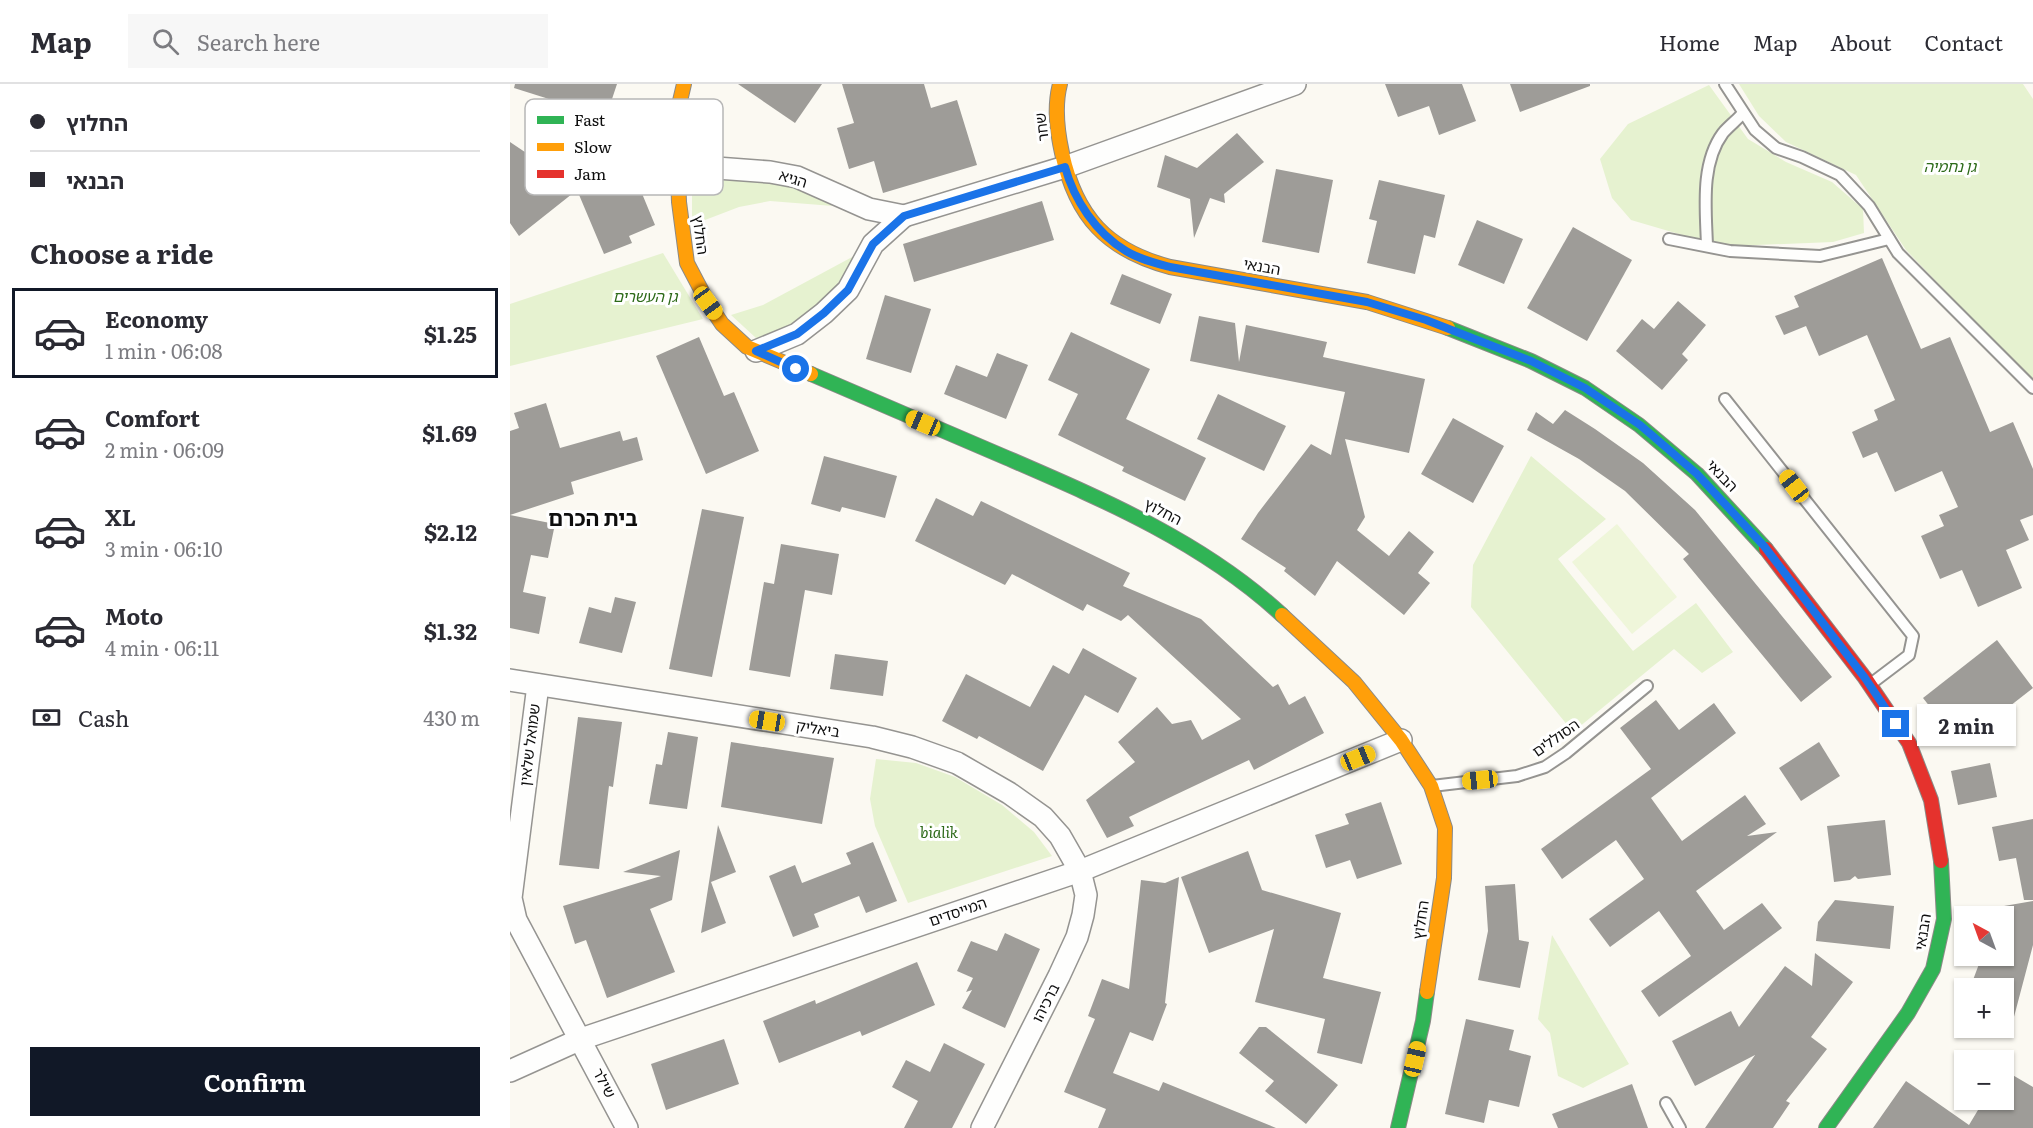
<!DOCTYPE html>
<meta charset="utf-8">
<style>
body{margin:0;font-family:Literata,"Noto Sans Hebrew",serif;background:#f7f7f7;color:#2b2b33;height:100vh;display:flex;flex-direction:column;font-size:22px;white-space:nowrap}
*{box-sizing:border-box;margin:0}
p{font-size:20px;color:#7c7c81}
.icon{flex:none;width:33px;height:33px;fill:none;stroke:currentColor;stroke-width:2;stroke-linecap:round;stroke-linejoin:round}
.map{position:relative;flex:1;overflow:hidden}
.sheet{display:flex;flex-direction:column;background:#fff;width:510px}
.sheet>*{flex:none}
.top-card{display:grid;align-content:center;height:132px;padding:0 30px;background:#fff}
.needle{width:39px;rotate:319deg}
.tools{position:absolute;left:1444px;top:822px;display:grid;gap:12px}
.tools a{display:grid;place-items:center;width:60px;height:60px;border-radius:0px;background:#fff;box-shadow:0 2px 4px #0004;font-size:30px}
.end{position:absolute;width:27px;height:27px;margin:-14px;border:8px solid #1a73e8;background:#fff;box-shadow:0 0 0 3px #fff}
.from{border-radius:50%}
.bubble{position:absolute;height:42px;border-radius:0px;background:#fff;box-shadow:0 2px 4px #0004;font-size:20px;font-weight:700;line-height:42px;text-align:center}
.car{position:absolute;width:18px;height:36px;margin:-18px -9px;border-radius:8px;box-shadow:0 0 4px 2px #0007;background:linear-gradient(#f5c518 24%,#345 0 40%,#f5c518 0 76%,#345 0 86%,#f5c518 0)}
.top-card b{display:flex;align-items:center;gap:21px;height:57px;font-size:22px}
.top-card b+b{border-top:2px solid #e1e1e2}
.top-card i{width:15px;height:15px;background:#2b2b33}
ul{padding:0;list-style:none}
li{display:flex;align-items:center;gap:18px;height:90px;margin:0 12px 9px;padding:0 18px;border:3px solid transparent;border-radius:0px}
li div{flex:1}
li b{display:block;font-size:22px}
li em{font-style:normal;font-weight:700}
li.selected{border-color:#111827}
li>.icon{width:54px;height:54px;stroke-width:1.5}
h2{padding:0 30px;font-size:27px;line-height:72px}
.pay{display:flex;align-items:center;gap:15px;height:66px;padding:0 30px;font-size:22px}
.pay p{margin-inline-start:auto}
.action{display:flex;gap:12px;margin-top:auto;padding:12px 30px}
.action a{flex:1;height:69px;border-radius:0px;background:#111827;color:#fff;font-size:24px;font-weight:700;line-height:69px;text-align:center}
header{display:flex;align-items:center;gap:36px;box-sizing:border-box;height:84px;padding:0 30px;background:#fff;border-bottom:2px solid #e1e1e2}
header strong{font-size:28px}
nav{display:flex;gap:33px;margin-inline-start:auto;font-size:21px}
.search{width:420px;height:54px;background:#f7f7f7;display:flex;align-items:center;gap:15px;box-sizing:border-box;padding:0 21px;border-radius:0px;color:#7c7c81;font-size:22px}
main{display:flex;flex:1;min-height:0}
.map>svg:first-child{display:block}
.green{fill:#e6f2d0}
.pitch{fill:#eff6da}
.building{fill:#9e9c98}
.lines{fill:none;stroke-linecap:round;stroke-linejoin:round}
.lane-casing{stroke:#959491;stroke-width:14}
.street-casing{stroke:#959491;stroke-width:24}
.fast-casing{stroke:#8b8a87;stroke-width:16}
.slow-casing{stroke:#8b8a87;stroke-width:16}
.jam-casing{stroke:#8b8a87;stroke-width:16}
.lane{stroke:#fefefd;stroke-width:10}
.street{stroke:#fefefd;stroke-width:21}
.fast{stroke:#30b455;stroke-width:14}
.slow{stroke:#ff9f0a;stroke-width:14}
.jam{stroke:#e5322d;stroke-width:14}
.route{stroke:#1a73e8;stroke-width:8}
.labels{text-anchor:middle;stroke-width:6;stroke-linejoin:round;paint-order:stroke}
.street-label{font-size:15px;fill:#0e0e0e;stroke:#fff}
.park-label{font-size:15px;font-style:italic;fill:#2d6a19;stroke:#fff}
.district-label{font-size:21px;font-weight:bold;fill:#0e0e0e;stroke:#fff}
.key{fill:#fff;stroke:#b7b7b7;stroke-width:1.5}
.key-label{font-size:16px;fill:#0e0e0e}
</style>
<header>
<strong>Map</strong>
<div class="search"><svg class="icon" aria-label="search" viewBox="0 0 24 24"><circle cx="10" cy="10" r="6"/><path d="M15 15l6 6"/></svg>Search here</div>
<nav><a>Home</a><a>Map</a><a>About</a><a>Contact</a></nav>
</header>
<main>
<section class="sheet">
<div class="top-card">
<b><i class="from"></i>החלוץ</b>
<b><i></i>הבנאי</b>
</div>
<h2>Choose a ride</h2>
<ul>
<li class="selected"><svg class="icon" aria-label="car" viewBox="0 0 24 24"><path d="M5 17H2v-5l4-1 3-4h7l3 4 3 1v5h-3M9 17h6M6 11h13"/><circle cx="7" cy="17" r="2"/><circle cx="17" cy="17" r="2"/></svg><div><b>Economy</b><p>1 min · 06:08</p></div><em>$1.25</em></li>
<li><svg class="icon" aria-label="car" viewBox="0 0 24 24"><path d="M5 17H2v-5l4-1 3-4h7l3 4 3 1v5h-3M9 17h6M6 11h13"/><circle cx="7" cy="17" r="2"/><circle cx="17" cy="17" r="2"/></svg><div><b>Comfort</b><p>2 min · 06:09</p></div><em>$1.69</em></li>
<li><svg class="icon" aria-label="car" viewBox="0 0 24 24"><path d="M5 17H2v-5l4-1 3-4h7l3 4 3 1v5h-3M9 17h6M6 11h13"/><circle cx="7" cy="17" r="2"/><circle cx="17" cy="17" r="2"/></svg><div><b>XL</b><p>3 min · 06:10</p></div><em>$2.12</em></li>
<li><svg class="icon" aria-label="car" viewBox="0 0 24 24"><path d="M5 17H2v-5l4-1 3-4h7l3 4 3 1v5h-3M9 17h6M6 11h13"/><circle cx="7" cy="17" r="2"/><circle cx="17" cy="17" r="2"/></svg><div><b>Moto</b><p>4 min · 06:11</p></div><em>$1.32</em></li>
</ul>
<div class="pay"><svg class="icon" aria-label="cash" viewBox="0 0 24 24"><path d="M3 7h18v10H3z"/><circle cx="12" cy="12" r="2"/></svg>Cash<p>430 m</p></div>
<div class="action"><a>Confirm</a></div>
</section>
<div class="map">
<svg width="1523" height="1044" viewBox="0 0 1523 1044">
<rect width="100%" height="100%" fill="#fbf9f2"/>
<g class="green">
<polygon points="1229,0 1513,0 1523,15 1523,298 1396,166 1346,91 1276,58 1249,32"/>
<polygon points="1199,1 1238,55 1276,78 1322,98 1353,125 1354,149 1323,158 1223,162 1179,153 1121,136 1102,114 1090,75 1118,40"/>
<polygon points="182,92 250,96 284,103 323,122 260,117 229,123 182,141"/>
<polygon points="153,169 193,235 0,282 0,220"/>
<polygon points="344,172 324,206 278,247 246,254 221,231 253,221"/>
<polygon points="1021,372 1096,435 1048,475 1123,567 1186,519 1223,568 1192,589 1164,565 1063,648 961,523 963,481"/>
<polygon points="366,675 406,679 445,693 492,721 524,748 542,772 398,819 365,742 360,715"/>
<polygon points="1042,851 1119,980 1073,1004 1048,992 1040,949 1028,935"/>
</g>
<polygon class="pitch" points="1107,440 1167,513 1122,550 1062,478"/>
<g class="building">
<polygon points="5,0 107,0 96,33 4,4"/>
<polygon points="228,0 312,0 285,39"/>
<polygon points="332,0 414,0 421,24 447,16 467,81 373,109 364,77 339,85 327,44 344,39"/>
<polygon points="875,0 952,0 966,37 929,51 919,22 888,33"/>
<polygon points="1000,0 1080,0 1080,2 1010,28"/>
<polygon points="94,38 83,71 122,55 137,90 126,95 145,141 119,152 122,159 94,170 67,106 9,152 0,139 0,58 67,103 48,57"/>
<polygon points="727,49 754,78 714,110 715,119 700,114 684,154 680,115 647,103 655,71 687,84"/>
<polygon points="766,85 823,96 809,169 752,158"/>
<polygon points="869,96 935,111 925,154 914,151 905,190 857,179 867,137 859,135"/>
<polygon points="532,117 544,156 404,198 393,160"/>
<polygon points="967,136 1013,155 994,200 948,181"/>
<polygon points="1063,143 1122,176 1077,257 1017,224"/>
<polygon points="1372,174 1411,265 1440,253 1480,348 1503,338 1523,385 1523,431 1510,436 1519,456 1496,466 1512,504 1468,523 1452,486 1430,495 1411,452 1434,442 1429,431 1448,423 1432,387 1385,408 1367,368 1353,374 1342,348 1368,336 1364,326 1385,316 1357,251 1309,272 1296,242 1274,251 1265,232 1289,223 1284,212"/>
<polygon points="612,190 662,210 650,240 600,220"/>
<polygon points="375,211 421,225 401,289 356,275"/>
<polygon points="1168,217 1196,241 1172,270 1178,276 1152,306 1106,267 1132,235 1144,245"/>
<polygon points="689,232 725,239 729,278 736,241 817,258 813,273 915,295 899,369 835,355 855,433 847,446 879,472 899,447 924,468 908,489 920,499 894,531 827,477 805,512 774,487 776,484 731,455 748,429 801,360 821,371 835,308 680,277"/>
<polygon points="561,248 640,285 616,335 696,374 675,417 612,387 614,383 548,351 568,310 538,296"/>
<polygon points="189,253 214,312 224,308 249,367 196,390 146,272"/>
<polygon points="487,269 518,281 496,335 434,310 446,281 477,293"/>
<polygon points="708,310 776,342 754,387 687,355"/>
<polygon points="36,319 50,364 110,347 113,357 127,353 133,376 61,398 64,410 0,431 0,347 9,344 4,329"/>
<polygon points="1055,326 1085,345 1133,379 1185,426 1322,593 1291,618 1173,475 1179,470 1115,407 1069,375 1017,346 1026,328 1043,340"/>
<polygon points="943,334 994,362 963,419 911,390"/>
<polygon points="314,372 387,392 375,434 332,423 330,428 301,420"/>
<polygon points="426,414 463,432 471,417 620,489 613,502 691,535 763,603 768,600 779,621 795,612 814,649 744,686 739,676 665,711 619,733 624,742 597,754 576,716 625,678 608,658 647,623 662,640 681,636 692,656 731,635 618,531 611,537 577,520 573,527 502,490 495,501 405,457"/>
<polygon points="192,425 234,433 202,593 159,585"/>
<polygon points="0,431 45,440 38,474 21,471 13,508 36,513 29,550 0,544"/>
<polygon points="271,460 329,470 322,511 295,506 280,593 239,586 254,498 264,500"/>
<polygon points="105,513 126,518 112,569 69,559 79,523 101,529"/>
<polygon points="1487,556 1523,604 1450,661 1413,614"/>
<polygon points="573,564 627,594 608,629 575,611 533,687 469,652 467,655 432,637 456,590 520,623 543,581 559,590"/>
<polygon points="325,570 378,577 373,612 320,605"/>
<polygon points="1146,616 1169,646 1204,619 1226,649 1141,714 1172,757 1235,711 1256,740 1237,752 1267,748 1186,807 1214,846 1252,819 1272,844 1149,933 1131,907 1181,872 1149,827 1100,863 1079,835 1134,795 1106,756 1052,795 1031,765 1141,685 1110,644"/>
<polygon points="68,633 112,638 103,703 99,702 89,785 49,781"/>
<polygon points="158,648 188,653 177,725 139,720 146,680 152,681"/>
<polygon points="221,658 324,674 312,740 211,723"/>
<polygon points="1309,658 1330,692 1291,717 1269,684"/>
<polygon points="1480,679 1487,713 1448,721 1441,687"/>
<polygon points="871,718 892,780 847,795 840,776 816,784 805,751 839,740 835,730"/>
<polygon points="1523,735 1523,816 1514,816 1506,774 1489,777 1482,743"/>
<polygon points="1375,736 1381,791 1348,795 1345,792 1340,796 1324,798 1317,742"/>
<polygon points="208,741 226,788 201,798 216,839 191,849"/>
<polygon points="363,758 387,817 356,829 349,812 304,830 309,843 283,853 259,792 285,781 292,799 341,780 336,769"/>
<polygon points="170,766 162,816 140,825 165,888 97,914 76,856 65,860 53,822 151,792 113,788"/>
<polygon points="738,767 752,806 831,829 813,894 871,908 852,980 807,969 815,935 745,918 764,845 699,869 671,793"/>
<polygon points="669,793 655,919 657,920 643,957 620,948 603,989 649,1007 653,998 766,1044 588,1044 596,1025 554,1008 585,935 578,932 592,895 619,905 631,796 655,799"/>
<polygon points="1005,800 1009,856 1019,858 1010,904 968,896 978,847 975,802"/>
<polygon points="1325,816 1384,822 1380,865 1306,857 1308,838"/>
<polygon points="1523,817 1523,861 1500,948 1494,947 1494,904 1460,904 1472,872 1494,872 1494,822"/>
<polygon points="495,849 530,865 495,944 452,924 462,906 456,908 463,894 447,887 461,857 487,867"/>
<polygon points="1305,869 1343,898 1301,953 1317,965 1276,1017 1280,1019 1263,1044 1195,1044 1245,971 1185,1002 1162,957 1221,927 1229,943 1275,882 1302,902"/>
<polygon points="407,878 425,921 352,952 350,947 269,979 253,937 305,916 306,920"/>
<polygon points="956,935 1004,946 999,966 1021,972 1009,1023 979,1016 974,1039 935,1030"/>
<polygon points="749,943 756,943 828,1001 796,1040 755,1007 764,997 729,969"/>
<polygon points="214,955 229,1000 156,1026 141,980"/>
<polygon points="434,959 475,980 442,1044 394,1044 408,1017 382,1003 396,976 420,988"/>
<polygon points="1494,986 1523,1003 1523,1044 1363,1044 1396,997 1459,1041 1474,1016 1494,1016"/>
<polygon points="1122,1000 1138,1044 1048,1044 1042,1030"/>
</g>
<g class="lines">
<defs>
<g id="lane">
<polyline points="1215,0 1245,46 1266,64 1292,73 1330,91 1359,122 1388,169 1523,304"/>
<polyline points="1159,155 1220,167 1310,172 1379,155"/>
<path d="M1197,162C1196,126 1190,80 1213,49C1219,42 1227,36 1233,29"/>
<polyline points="1215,315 1403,552 1399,571 1362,599"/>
<polyline points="922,702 1007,692 1035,683 1056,669 1137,602"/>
<polyline points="1156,1019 1170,1044"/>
</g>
<g id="street">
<polyline points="166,81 260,88 287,93 359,125 394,132 363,160 338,206 314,229 287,250 246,267"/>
<polyline points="394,132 555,83 785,0"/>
<polyline points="0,596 362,653 402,663 447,679 499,709 533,733 550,752 570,787 576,811 573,831 567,853 549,892 472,1044"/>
<polyline points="28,601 1,814 6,836 117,1044"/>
<polyline points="0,987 71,955 570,787 891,656"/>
</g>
<g id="fast">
<polyline points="938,244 1021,277 1075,304 1129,341 1187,390 1256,465"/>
<path d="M301,290C366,318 432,346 497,374C594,416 693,458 772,531"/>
<polyline points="888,1044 913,937 917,908"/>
<polyline points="1316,1044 1398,929 1423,885 1434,835 1431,777"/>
</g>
<g id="slow">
<polyline points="174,0 166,34 169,118 177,179 198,219 212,240 237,263 301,290"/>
<path d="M550,0C544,23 547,46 552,69C566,133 597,166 660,183L857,218L938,244"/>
<polyline points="772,531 844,598 891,656 921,702 935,744 934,794 917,908"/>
</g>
<polyline id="jam" points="1256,465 1355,594 1399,659 1421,716 1431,777"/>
</defs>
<use href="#lane" class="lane-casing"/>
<use href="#street" class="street-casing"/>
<use href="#fast" class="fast-casing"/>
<use href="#slow" class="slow-casing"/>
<use href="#jam" class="jam-casing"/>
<use href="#lane" class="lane"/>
<use href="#street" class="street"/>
<use href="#fast" class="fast"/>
<use href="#slow" class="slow"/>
<use href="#jam" class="jam"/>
</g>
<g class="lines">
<path class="route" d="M286,285L246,267L287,250L314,229L338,206L363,160L394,132L555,83C564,116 586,149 616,167C629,175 645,179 660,183L857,218L916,236L980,261L1021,277L1075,304L1130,341L1187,390L1254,462L1355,594L1386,640"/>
</g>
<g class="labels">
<g class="street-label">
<text transform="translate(532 43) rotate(-97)" y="5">שחר</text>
<text transform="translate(283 95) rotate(17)" y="5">הגיא</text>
<text transform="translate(190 151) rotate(82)" y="5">החלוץ</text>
<text transform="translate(752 183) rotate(10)" y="5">הבנאי</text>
<text transform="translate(1212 392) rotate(46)" y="5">הבנאי</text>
<text transform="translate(653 428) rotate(27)" y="5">החלוץ</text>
<text transform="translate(308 645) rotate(9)" y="5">ביאליק</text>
<text transform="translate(1046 654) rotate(-35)" y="5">הסוללים</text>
<text transform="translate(20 661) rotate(-83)" y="5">שמואל שלאין</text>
<text transform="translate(448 828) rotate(-19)" y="5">המייסדים</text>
<text transform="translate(911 836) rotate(-82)" y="5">החלוץ</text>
<text transform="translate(1413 848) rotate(-81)" y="5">הבנאי</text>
<text transform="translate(536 919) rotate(-63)" y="5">ברכיהו</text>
<text transform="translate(94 999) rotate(62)" y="5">שילר</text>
</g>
<g class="park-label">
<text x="1440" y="88">גן נחמיה</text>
<text x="135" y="218">גן העשרים</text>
<text x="429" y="754">bialik</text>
</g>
<g class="district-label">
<text x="83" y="442">בית הכרם</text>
</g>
</g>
<rect x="15" y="15" width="198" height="96" rx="9" class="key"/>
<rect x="27" y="32" width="27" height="8" fill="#30b455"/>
<rect x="27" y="59" width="27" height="8" fill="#ff9f0a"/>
<rect x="27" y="86" width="27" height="8" fill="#e5322d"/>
<g class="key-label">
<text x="64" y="42">Fast</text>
<text x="64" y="69">Slow</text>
<text x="64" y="96">Jam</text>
</g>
</svg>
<div class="tools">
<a><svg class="needle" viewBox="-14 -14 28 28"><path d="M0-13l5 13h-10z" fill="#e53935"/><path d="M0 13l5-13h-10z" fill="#7c7c81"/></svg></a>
<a>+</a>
<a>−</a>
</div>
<i class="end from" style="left:286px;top:285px"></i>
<i class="end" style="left:1386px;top:640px"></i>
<div class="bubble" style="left:1407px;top:620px;width:99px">2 min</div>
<i class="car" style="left:198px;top:219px;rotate:144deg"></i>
<i class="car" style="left:413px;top:339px;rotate:293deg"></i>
<i class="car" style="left:1284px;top:402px;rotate:322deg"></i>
<i class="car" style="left:257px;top:637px;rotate:279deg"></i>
<i class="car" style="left:848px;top:674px;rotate:68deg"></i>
<i class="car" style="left:970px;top:696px;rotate:264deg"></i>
<i class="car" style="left:905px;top:975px;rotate:13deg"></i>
</div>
</main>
